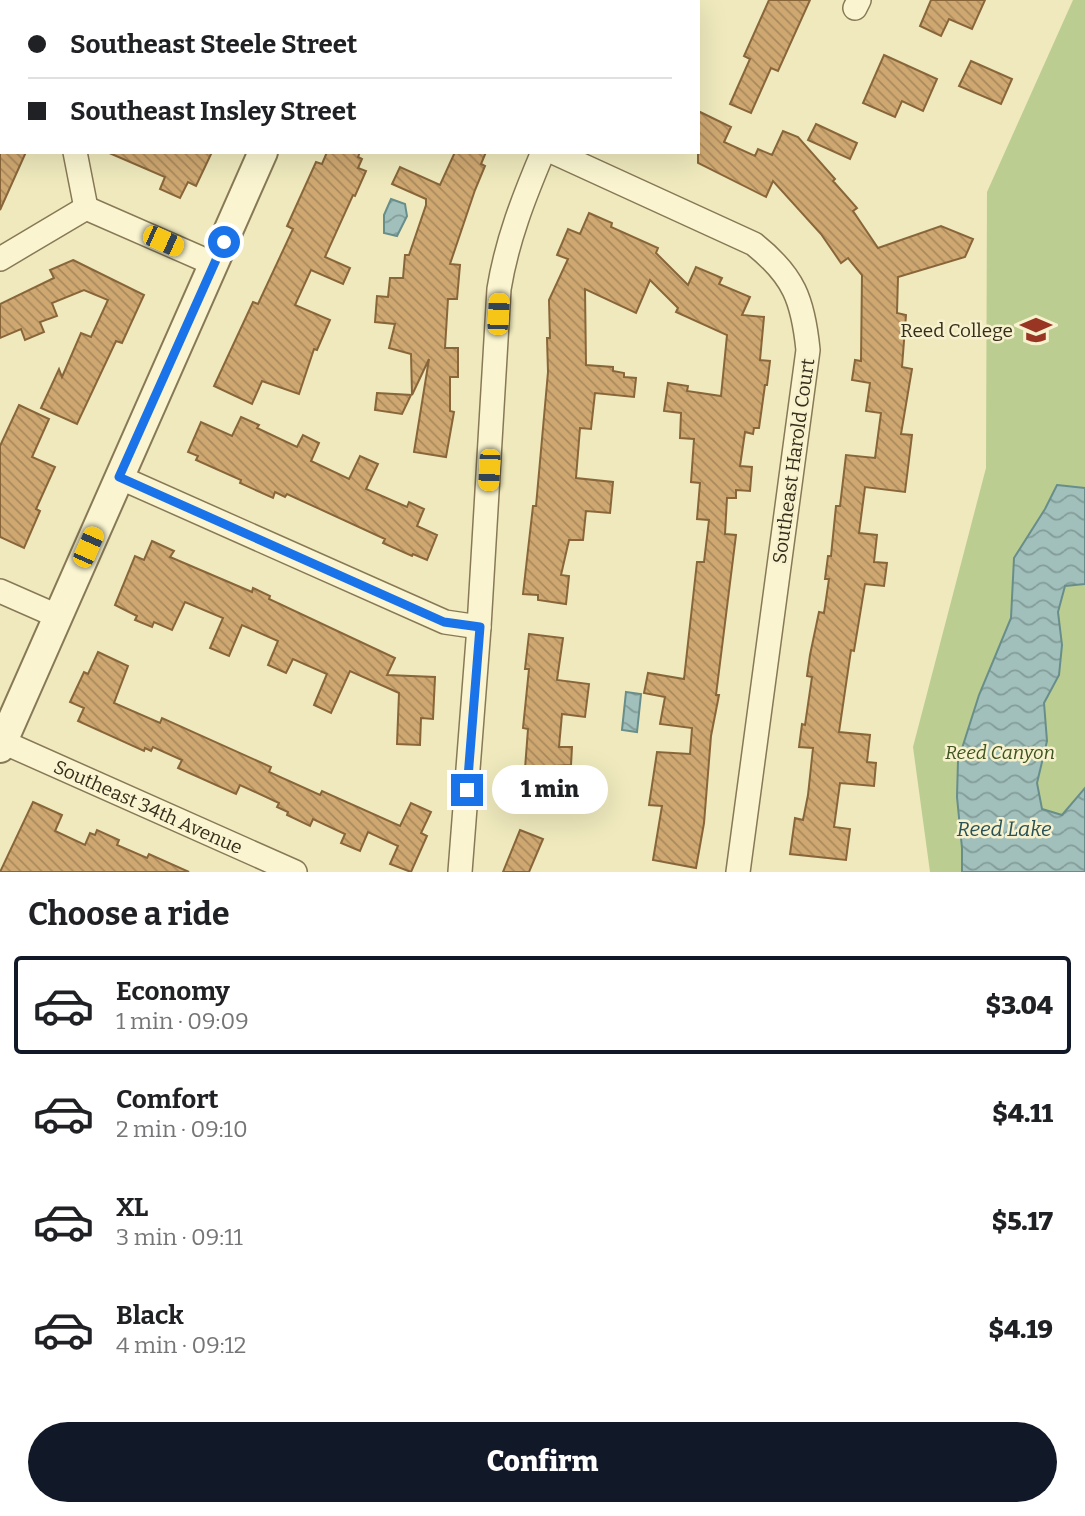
<!DOCTYPE html>
<meta charset="utf-8">
<style>
body{margin:0;font-family:Bitter,serif;background:#f2f2f2;color:#202124;height:100vh;display:flex;flex-direction:column;font-size:26px;white-space:nowrap}
*{box-sizing:border-box;margin:0}
p{font-size:23px;color:#757577}
.icon{flex:none;width:38px;height:38px;fill:none;stroke:currentColor;stroke-width:2;stroke-linecap:round;stroke-linejoin:round}
.map{position:relative;height:872px;overflow:hidden}
.details{display:flex;flex-direction:column;background:#fff;flex:1}
.details>*{flex:none}
.top-card{position:absolute;left:0px;top:0px;width:700px;height:154px;box-shadow:0 7px 28px #0002;display:grid;align-content:center;height:154px;padding:0 28px;background:#fff}
.end{position:absolute;width:32px;height:32px;margin:-16px;border:9px solid #1a73e8;background:#fff;box-shadow:0 0 0 4px #fff}
.from{border-radius:50%}
.bubble{position:absolute;height:49px;border-radius:24px;background:#fff;box-shadow:0 7px 28px #0002;font-size:23px;font-weight:800;line-height:49px;text-align:center}
.car{position:absolute;width:21px;height:42px;margin:-21px -10px;border-radius:9px;box-shadow:0 0 5px 2px #0007;background:linear-gradient(#f5c518 24%,#345 0 40%,#f5c518 0 76%,#345 0 86%,#f5c518 0)}
.top-card b{display:flex;align-items:center;gap:24px;height:66px;font-size:26px}
.top-card b+b{border-top:2px solid #e0e0e0}
.top-card i{width:18px;height:18px;background:#202124}
ul{padding:0;list-style:none}
li{display:flex;align-items:center;gap:21px;height:98px;margin:0 14px 10px;padding:0 14px;border:4px solid transparent;border-radius:7px}
li div{flex:1}
li b{display:block;font-size:26px}
li em{font-style:normal;font-weight:800}
li.on{border-color:#111827}
li>.icon{width:63px;height:63px;stroke-width:1.5}
h2{padding:0 28px;font-size:32px;line-height:84px}
.action{display:flex;gap:14px;margin-top:auto;padding:14px 28px}
.action a{flex:1;height:80px;border-radius:42px;background:#111827;color:#fff;font-size:28px;font-weight:800;line-height:80px;text-align:center}
.map>svg:first-child{display:block}
.green{fill:#bccd91}
.water{fill:url(#water-waves);stroke:#688e8b;stroke-width:2}
.building{fill:url(#building-back-hatch);stroke:#88663a;stroke-width:2}
.lines{fill:none;stroke-linecap:round;stroke-linejoin:round}
.minor-casing{stroke:#887956;stroke-width:26}
.tertiary-casing{stroke:#887956;stroke-width:32}
.minor{stroke:#faf5d0;stroke-width:23}
.tertiary{stroke:#faf5d0;stroke-width:28}
.route{stroke:#1a73e8;stroke-width:9}
.labels{text-anchor:middle;stroke-width:5;stroke-linejoin:round;paint-order:stroke}
.poi-label{font-size:19px;fill:#362d1b;stroke:#f7f2cd;text-anchor:end}
.street-label{font-size:19px;fill:#362d1b;stroke:#f7f2cd}
.park-label{font-size:19px;font-style:italic;fill:#3e5421;stroke:#f7f2cd}
.water-label{font-size:21px;font-style:italic;fill:#295257;stroke:#f7f2cd}
</style>
<div class="map">
<svg width="1085" height="872" viewBox="0 0 1085 872">
<defs>
<pattern id="water-waves" width="16" height="10" patternUnits="userSpaceOnUse" patternTransform="scale(1.75)"><rect width="16" height="10" fill="#a1c0bc"/><path d="M0 5q4-4 8 0t8 0" fill="none" stroke="#849c98"/></pattern>
<pattern id="building-back-hatch" width="6" height="6" patternUnits="userSpaceOnUse" patternTransform="scale(1.75)"><rect width="6" height="6" fill="#cfa871"/><path d="M-1 5l2 2M0 0l6 6M5-1l2 2" fill="none" stroke="#a9895c"/></pattern>
</defs>
<rect width="100%" height="100%" fill="#efe9bd"/>
<polygon class="green" points="1073,0 1085,0 1085,872 930,872 913,747 986,468 987,192"/>
<g class="water">
<polygon points="391,199 405,204 407,216 397,236 384,233 384,215"/>
<polygon points="1057,485 1085,488 1085,584 1065,586 1058,612 1062,645 1059,675 1044,703 1047,741 1037,783 1042,809 1062,815 1085,788 1085,872 962,872 962,848 957,797 958,761 979,695 1011,618 1014,558 1045,509"/>
<polygon points="626,692 641,694 637,732 622,730"/>
</g>
<g class="building">
<polygon points="769,0 810,0 778,71 771,68 751,113 730,104 750,59 744,56"/>
<polygon points="931,0 985,0 972,29 949,19 941,36 920,26"/>
<polygon points="884,55 937,79 923,111 902,101 895,117 863,103"/>
<polygon points="971,61 1012,79 1001,104 959,86"/>
<polygon points="698,111 731,127 724,142 755,156 758,149 772,155 783,131 798,137 835,179 833,181 857,208 853,211 878,248 941,226 973,239 965,257 898,277 897,313 906,315 902,367 912,369 901,434 912,435 905,492 865,487 859,533 877,535 874,562 887,563 884,586 865,584 854,651 851,650 839,732 870,735 867,762 876,763 874,786 840,783 834,827 850,829 846,860 790,854 795,818 803,820 808,795 813,748 799,747 802,724 805,725 812,677 807,676 810,655 819,612 824,613 829,579 825,579 828,556 831,556 836,506 840,506 846,455 875,458 881,413 866,411 870,383 852,380 855,360 861,361 862,275 848,258 841,263 821,234 773,181 766,197 698,163"/>
<polygon points="816,124 857,143 850,159 808,140"/>
<polygon points="0,152 26,152 0,210"/>
<polygon points="107,152 212,152 196,186 188,182 180,198 160,189 165,177"/>
<polygon points="327,152 360,152 358,157 362,159 358,168 366,171 355,196 353,195 325,257 350,268 343,284 311,270 295,305 330,320 317,350 314,349 299,394 262,381 252,404 214,386 253,302 258,304 293,229 287,226 316,162 322,164"/>
<polygon points="455,152 486,152 481,164 485,166 475,190 450,264 460,265 457,299 448,299 445,348 458,348 458,377 450,377 450,411 454,412 446,457 414,452 429,359 412,395 411,354 389,348 395,324 375,322 377,296 388,297 390,278 403,278 405,255 409,255 426,205 426,199 392,184 400,167 440,185"/>
<polygon points="589,213 612,223 611,227 658,248 656,253 688,285 696,267 722,278 719,284 750,297 742,315 764,317 760,360 770,361 767,385 765,385 759,428 754,428 753,434 745,432 740,466 752,467 750,491 736,490 736,498 727,498 725,534 736,535 716,695 719,695 711,736 704,823 696,868 653,860 662,806 649,805 657,752 690,754 692,728 660,724 665,697 644,693 648,673 684,679 697,562 704,562 709,520 697,519 700,483 691,482 694,439 680,438 681,413 664,411 668,383 688,386 687,391 721,396 727,335 676,312 678,308 650,280 636,313 585,289 586,365 613,367 613,371 624,373 624,377 636,378 634,397 595,393 591,429 580,428 576,478 613,482 610,513 586,511 583,540 569,540 561,575 569,576 566,604 538,600 538,595 523,594 533,506 536,506 548,372 547,338 550,338 549,300 568,259 557,255 568,229 580,234"/>
<polygon points="73,260 144,295 122,343 116,341 77,424 41,408 59,369 62,377 81,333 91,337 108,300 84,290 52,303 57,316 40,322 44,332 25,340 21,329 0,338 0,304 54,278 50,270"/>
<polygon points="377,393 411,395 402,414 375,410"/>
<polygon points="19,405 49,419 32,457 55,467 36,509 40,511 24,548 0,537 0,446"/>
<polygon points="241,417 259,425 257,428 297,447 303,435 319,443 311,461 349,479 360,456 378,464 366,489 407,507 409,502 424,509 417,526 437,535 427,560 413,554 412,556 383,543 385,539 287,494 285,497 275,492 273,498 240,483 241,480 196,460 198,456 188,452 201,422 232,436"/>
<polygon points="152,541 174,551 170,557 252,592 253,588 270,596 269,599 395,658 387,675 435,677 433,719 421,718 420,745 397,744 399,693 350,671 331,713 314,705 327,674 293,659 286,673 268,665 278,641 242,625 229,656 210,648 223,618 185,602 172,630 154,622 152,627 135,620 137,616 115,605 135,556 144,560"/>
<polygon points="529,634 563,638 557,680 589,684 585,717 562,714 559,747 572,747 571,765 554,766 551,810 522,808 528,729 523,728 529,669 525,669"/>
<polygon points="98,652 128,666 114,703 160,723 162,718 271,767 269,772 320,795 322,791 400,826 411,803 431,812 421,833 427,836 411,872 390,864 398,846 368,832 360,851 341,843 345,834 313,819 310,826 287,815 288,812 277,807 279,803 240,785 236,794 178,768 182,760 153,747 151,751 145,748 144,751 78,721 84,708 70,702 84,672 88,674"/>
<polygon points="33,802 62,815 55,831 85,845 90,833 95,835 97,830 119,840 117,845 147,858 149,854 189,872 0,872"/>
<polygon points="520,830 543,839 529,872 503,872"/>
</g>
<g class="lines">
<defs>
<g id="minor">
<polyline points="610,2 611,0"/>
<polyline points="855,8 859,0"/>
<polyline points="0,20 2,21"/>
<polyline points="75,152 86,208"/>
<path d="M553,152L754,244C794,276 803,300 808,350L738,872"/>
<polyline points="0,259 86,208 214,264"/>
<polyline points="119,477 445,622 479,627"/>
<polyline points="0,591 57,616"/>
<path id="s1" d="M3,742L295,872"/>
<path d="M460,872L479,627L499,289C507,240 524,197 543,152"/>
</g>
<g id="tertiary">
<polyline points="330,2 331,0"/>
<polyline points="0,748 263,152"/>
</g>
</defs>
<use href="#minor" class="minor-casing"/>
<use href="#tertiary" class="tertiary-casing"/>
<use href="#minor" class="minor"/>
<use href="#tertiary" class="tertiary"/>
</g>
<g class="lines">
<polyline class="route" points="224,242 119,477 444,622 480,627 467,790"/>
</g>
<defs>
<symbol id="university-bare" viewBox="-9 -9 18 18"><path d="M0-5L7-2L0 1L-7-2ZM-4 1L0 2.5L4 1V4Q0 6-4 4Z" fill="#993623" stroke="#f7f2cd" stroke-width="2.5" paint-order="stroke"/></symbol>
</defs>
<g fill-rule="evenodd">
<use href="#university-bare" x="1014" y="308" width="44" height="44"/>
</g>
<g class="labels">
<g class="poi-label">
<text x="1013" y="337">Reed College</text>
</g>
<g class="street-label">
<text transform="translate(793 461) rotate(-82)" y="7">Southeast Harold Court</text>
<text dy="7" stroke="none"><textPath href="#s1" startOffset="159">Southeast 34th Avenue</textPath></text>
</g>
<g class="park-label">
<text x="1000" y="759">Reed Canyon</text>
</g>
<g class="water-label">
<text x="1004" y="836">Reed Lake</text>
</g>
</g>
</svg>
<i class="end from" style="left:224px;top:242px"></i>
<i class="end" style="left:467px;top:790px"></i>
<div class="bubble" style="left:492px;top:765px;width:116px">1 min</div>
<i class="car" style="left:163px;top:241px;rotate:114deg"></i>
<i class="car" style="left:498px;top:314px;rotate:3deg"></i>
<i class="car" style="left:489px;top:470px;rotate:183deg"></i>
<i class="car" style="left:88px;top:547px;rotate:24deg"></i>
<div class="top-card">
<b><i class="from"></i>Southeast Steele Street</b>
<b><i></i>Southeast Insley Street</b>
</div>
</div>
<section class="details">
<h2>Choose a ride</h2>
<ul>
<li class="on"><svg class="icon" aria-label="car" viewBox="0 0 24 24"><path d="M5 17H2v-5l4-1 3-4h7l3 4 3 1v5h-3M9 17h6M6 11h13"/><circle cx="7" cy="17" r="2"/><circle cx="17" cy="17" r="2"/></svg><div><b>Economy</b><p>1 min · 09:09</p></div><em>$3.04</em></li>
<li><svg class="icon" aria-label="car" viewBox="0 0 24 24"><path d="M5 17H2v-5l4-1 3-4h7l3 4 3 1v5h-3M9 17h6M6 11h13"/><circle cx="7" cy="17" r="2"/><circle cx="17" cy="17" r="2"/></svg><div><b>Comfort</b><p>2 min · 09:10</p></div><em>$4.11</em></li>
<li><svg class="icon" aria-label="car" viewBox="0 0 24 24"><path d="M5 17H2v-5l4-1 3-4h7l3 4 3 1v5h-3M9 17h6M6 11h13"/><circle cx="7" cy="17" r="2"/><circle cx="17" cy="17" r="2"/></svg><div><b>XL</b><p>3 min · 09:11</p></div><em>$5.17</em></li>
<li><svg class="icon" aria-label="car" viewBox="0 0 24 24"><path d="M5 17H2v-5l4-1 3-4h7l3 4 3 1v5h-3M9 17h6M6 11h13"/><circle cx="7" cy="17" r="2"/><circle cx="17" cy="17" r="2"/></svg><div><b>Black</b><p>4 min · 09:12</p></div><em>$4.19</em></li>
</ul>
<div class="action"><a>Confirm</a></div>
</section>
